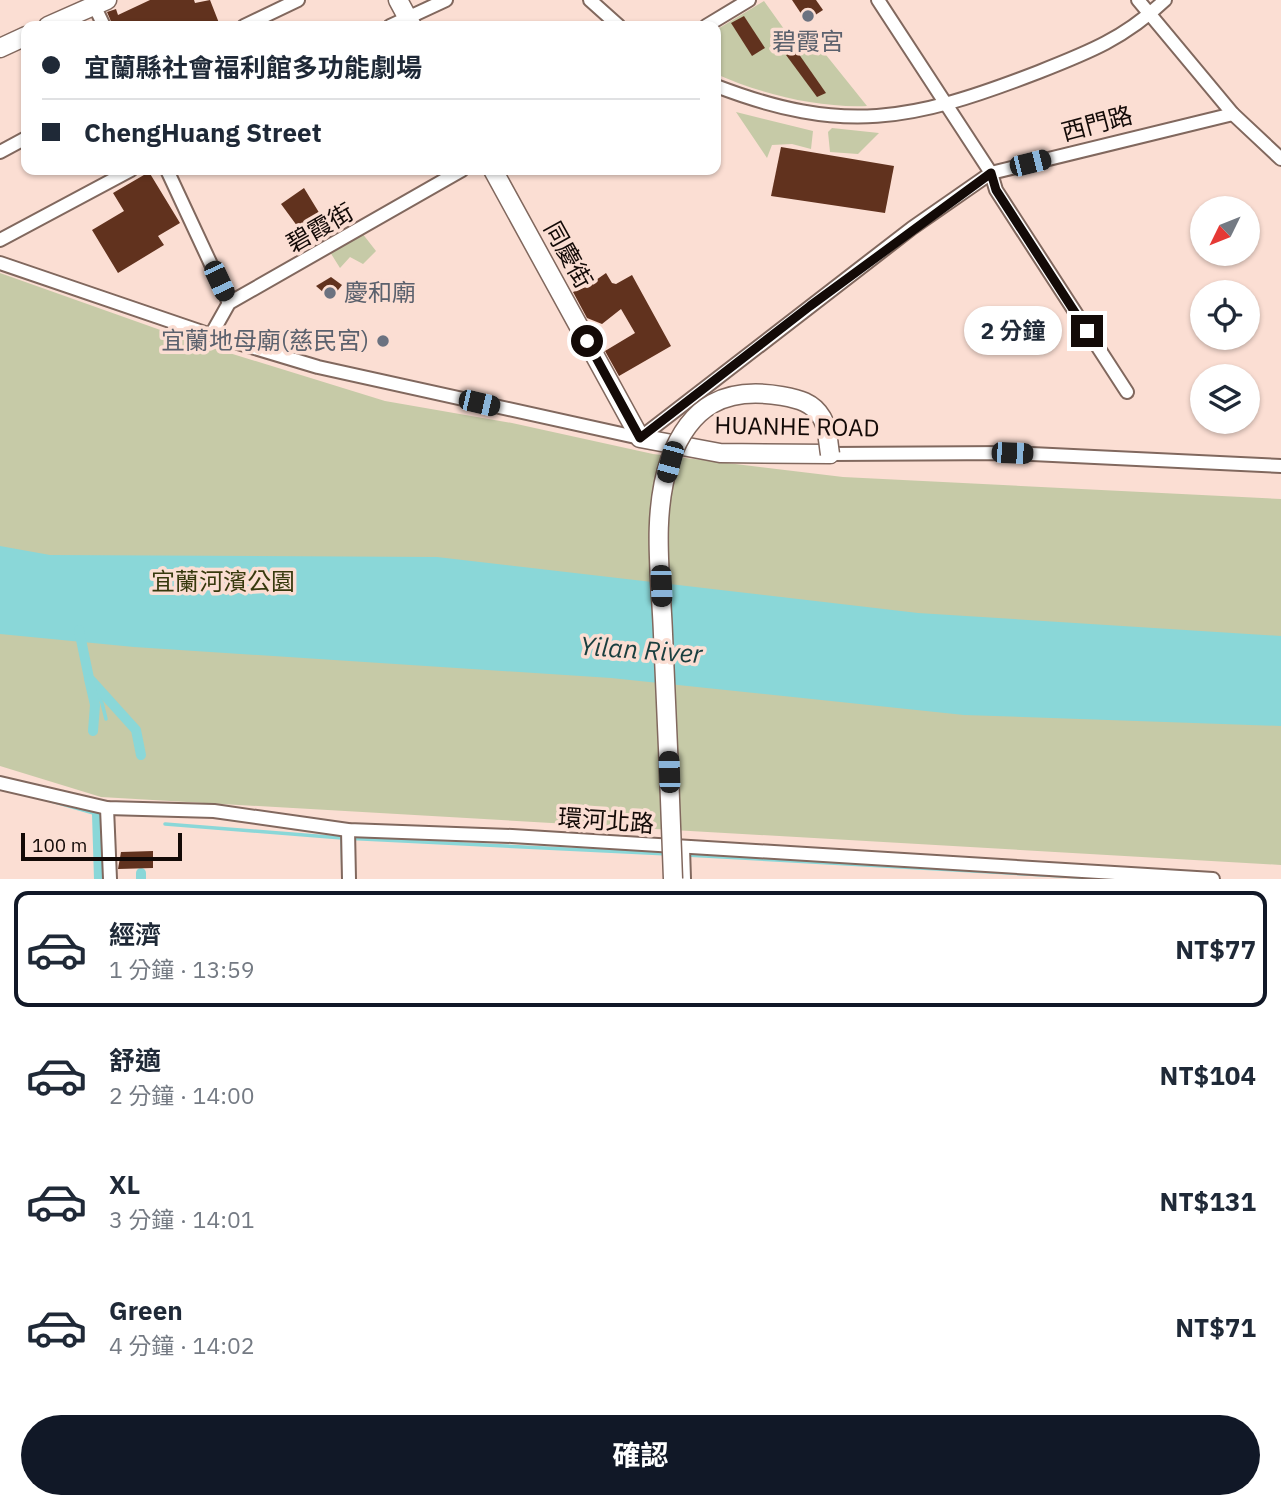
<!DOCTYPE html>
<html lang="zh-TW">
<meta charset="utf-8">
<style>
body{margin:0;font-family:"IBM Plex Sans","Noto Sans TC",sans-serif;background:#f6f6f7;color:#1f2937;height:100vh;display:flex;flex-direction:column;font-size:26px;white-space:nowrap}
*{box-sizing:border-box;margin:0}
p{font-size:23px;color:#747a83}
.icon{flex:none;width:38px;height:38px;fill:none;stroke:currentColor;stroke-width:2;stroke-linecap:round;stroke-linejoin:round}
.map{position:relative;height:879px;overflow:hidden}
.sheet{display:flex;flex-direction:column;background:#fff;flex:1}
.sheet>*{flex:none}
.top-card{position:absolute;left:21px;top:21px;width:700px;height:154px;border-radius:14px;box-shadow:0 2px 5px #0004;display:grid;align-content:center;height:154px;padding:0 21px;background:#fff}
.needle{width:46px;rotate:227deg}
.tools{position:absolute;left:1190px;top:196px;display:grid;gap:14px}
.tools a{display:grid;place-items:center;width:70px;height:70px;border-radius:50%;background:#fff;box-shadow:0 2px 5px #0004;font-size:35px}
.scale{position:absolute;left:21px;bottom:18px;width:161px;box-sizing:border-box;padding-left:7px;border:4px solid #130a07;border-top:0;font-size:19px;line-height:24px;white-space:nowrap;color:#130a07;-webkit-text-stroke:5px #fbded3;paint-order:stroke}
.end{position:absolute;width:32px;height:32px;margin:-16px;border:9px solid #130a07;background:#fff;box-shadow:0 0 0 4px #fff}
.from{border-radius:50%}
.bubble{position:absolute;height:49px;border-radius:24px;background:#fff;box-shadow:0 2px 5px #0004;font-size:23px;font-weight:700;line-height:49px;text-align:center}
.car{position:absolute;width:21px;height:42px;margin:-21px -10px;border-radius:9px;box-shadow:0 0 5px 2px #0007;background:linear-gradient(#222 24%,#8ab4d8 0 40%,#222 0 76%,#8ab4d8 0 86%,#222 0)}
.top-card b{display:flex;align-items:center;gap:24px;height:66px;font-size:26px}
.top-card b+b{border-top:2px solid #e0e1e3}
.top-card i{width:18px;height:18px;background:#1f2937}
ul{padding:12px 0 0;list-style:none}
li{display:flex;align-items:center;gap:21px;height:116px;margin:0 14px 10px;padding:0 7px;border:4px solid transparent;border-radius:14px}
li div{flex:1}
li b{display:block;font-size:26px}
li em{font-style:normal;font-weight:700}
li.current{border-color:#111827}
li>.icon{width:63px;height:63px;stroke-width:1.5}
.action{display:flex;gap:14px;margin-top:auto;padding:14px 21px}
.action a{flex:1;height:80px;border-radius:42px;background:#111827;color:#fff;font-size:28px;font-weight:700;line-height:80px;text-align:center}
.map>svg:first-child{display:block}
.green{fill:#c6caa7}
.water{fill:#8ad7d8}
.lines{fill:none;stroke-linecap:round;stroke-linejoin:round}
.stream{stroke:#8ad7d8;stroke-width:3.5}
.canal{stroke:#8ad7d8;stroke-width:10}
.building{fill:#61321e}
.street-casing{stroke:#81685e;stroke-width:16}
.secondary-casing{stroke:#81685e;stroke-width:21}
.street{stroke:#fff;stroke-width:12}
.secondary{stroke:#fff;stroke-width:18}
.secondary-bridge-casing{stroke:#81685e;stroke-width:21;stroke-linecap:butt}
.secondary-bridge{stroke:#fff;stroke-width:18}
.route{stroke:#130a07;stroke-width:9}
.worship-dot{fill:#6b7280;stroke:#fbded3;stroke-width:2.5}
.labels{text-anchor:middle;stroke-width:7;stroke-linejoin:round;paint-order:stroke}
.worship-label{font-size:24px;fill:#5b616d;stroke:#fbded3}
.street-label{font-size:24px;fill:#130a07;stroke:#fbded3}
.park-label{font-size:24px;fill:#37390d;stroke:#fbded3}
.water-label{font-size:26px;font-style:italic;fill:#193e3e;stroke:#fbded3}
</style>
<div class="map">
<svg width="1281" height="879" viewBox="0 0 1281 879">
<rect width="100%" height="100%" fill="#fbded3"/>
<g class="green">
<path d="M764,1L794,43L810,35L867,106C817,108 761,94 716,74V30Z"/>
<polygon points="736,112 813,131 811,149 792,144 772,145 767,158"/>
<polygon points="832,128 879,133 858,154 830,152 828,132"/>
<polygon points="362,233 376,251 363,264 350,257 340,268 330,252"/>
<polygon points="0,273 197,343 385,401 512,423 653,454 843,477 1281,499 1281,865 101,797 0,766"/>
</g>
<polygon class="water" points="0,546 50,555 437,557 918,613 1281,636 1281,726 964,715 611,678 134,647 0,634"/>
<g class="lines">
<g class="stream">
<polyline points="89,678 102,703 106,719"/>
<polyline points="48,800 97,814"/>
<polyline points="165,824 342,838 668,854"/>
<polyline points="342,838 343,879"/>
<polyline points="686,855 1098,878"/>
</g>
<g class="canal">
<polyline points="79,630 89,678 136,730 141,755"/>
<polyline points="89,679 95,705 93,731"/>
<polyline points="97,814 99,879"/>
<polyline points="141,873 141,879"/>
</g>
</g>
<g class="building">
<polygon points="150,0 194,0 195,3 210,0 219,23 213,26 113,26 107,12 116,9 118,15"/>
<polygon points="792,0 816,0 823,10 806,21"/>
<polygon points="744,16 765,48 752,56 731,23"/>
<polygon points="796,50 826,93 817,97 786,55"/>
<polygon points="781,147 894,166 885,213 771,196"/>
<polygon points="149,172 180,223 158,236 164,245 118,273 92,230 124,211 113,193"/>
<polygon points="304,188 326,224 317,230 322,236 313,241 309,236 306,238 281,204"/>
<polygon points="606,273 612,283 616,284 632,275 671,346 619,376 605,351 635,333 621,309 602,324 587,318 573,292 586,287"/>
<polygon points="331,277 342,285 331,299 316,286"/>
<polygon points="153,851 153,868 118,869 121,852"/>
</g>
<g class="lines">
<defs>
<g id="street">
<polyline points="590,0 619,26"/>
<polyline points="878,0 991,173 996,190 1127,392"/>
<polyline points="1138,0 1233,114 1281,159"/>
<polyline points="92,1 104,26"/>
<polyline points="244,26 298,0"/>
<polyline points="390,26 446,0"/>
<polyline points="706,26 749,0"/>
<path d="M716,86C844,135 911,121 1036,73C1087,53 1124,39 1165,0"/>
<polyline points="0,152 26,138"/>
<polyline points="167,170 229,303"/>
<polyline points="0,240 131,170"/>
<polyline points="0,263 211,335 318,367 640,438 912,228 991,173 1233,114"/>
<polyline points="211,335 229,303 462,170"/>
<polyline points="830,454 1012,453 1281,466"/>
<polyline points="0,783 107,808 214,811 348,830 512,836 1213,879"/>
<polyline points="107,808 110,879"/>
<polyline points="348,830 349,879"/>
<polyline points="683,848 684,879"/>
</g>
<g id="secondary">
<polyline points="398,0 412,26"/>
<polyline points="48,26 107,0"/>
<polyline points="0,48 26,36"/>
<polyline points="493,170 640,438 720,453 830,454"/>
</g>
</defs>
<use href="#street" class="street-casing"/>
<use href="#secondary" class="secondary-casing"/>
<use href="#street" class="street"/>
<use href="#secondary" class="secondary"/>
<defs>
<path id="secondary-bridge" d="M673,879C670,797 667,716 663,634C661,578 651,515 670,460C690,405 726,386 782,396C798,399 813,402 822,418C828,428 828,442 830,454"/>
</defs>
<use href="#secondary-bridge" class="secondary-bridge-casing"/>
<use href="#secondary-bridge" class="secondary-bridge"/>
</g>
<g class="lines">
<polyline class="route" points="587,341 640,438 810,306 991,173 996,190 1087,331"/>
</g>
<g class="worship-dot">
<circle cx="808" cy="16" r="7"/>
<circle cx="330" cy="293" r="7"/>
<circle cx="383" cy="341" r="7"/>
</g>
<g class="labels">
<g class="worship-label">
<text x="808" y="50">碧霞宮</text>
<text x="344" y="301" text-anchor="start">慶和廟</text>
<text x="369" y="349" text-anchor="end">宜蘭地母廟(慈民宮)</text>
</g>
<g class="street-label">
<text transform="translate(1097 124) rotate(-15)" y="8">西門路</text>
<text transform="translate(320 228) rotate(-30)" y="8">碧霞街</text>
<text transform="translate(568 255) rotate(61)" y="8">同慶街</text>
<text transform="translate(797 427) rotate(1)" y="8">HUANHE ROAD</text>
<text transform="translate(606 821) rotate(4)" y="8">環河北路</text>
</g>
<g class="park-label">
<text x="223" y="590">宜蘭河濱公園</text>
</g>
<g class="water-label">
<text transform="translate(641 650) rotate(4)" y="9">Yilan River</text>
</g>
</g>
</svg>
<div class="tools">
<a><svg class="needle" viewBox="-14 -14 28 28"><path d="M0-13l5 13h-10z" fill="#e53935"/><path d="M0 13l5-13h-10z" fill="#747a83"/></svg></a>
<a><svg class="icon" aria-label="locate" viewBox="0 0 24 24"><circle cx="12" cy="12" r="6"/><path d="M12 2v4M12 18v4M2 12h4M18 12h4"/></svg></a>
<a><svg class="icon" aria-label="layers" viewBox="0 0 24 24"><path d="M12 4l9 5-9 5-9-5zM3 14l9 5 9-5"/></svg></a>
</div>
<div class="scale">100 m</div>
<i class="end from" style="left:587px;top:341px"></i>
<i class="end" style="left:1087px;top:331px"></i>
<div class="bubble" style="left:964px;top:306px;width:98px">2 分鐘</div>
<i class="car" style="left:1030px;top:163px;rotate:76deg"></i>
<i class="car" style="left:219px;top:281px;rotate:155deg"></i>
<i class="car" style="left:479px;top:403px;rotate:103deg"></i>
<i class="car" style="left:1012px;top:453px;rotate:92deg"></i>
<i class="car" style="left:670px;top:462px;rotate:195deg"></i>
<i class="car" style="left:661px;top:586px;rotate:178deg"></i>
<i class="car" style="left:669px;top:772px;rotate:358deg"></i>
<div class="top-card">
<b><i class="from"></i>宜蘭縣社會福利館多功能劇場</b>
<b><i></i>ChengHuang Street</b>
</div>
</div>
<section class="sheet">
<ul>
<li class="current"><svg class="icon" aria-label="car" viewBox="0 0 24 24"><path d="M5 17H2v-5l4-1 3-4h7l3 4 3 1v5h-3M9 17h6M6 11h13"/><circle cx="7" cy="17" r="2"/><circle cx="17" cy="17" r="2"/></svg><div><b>經濟</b><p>1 分鐘 · 13:59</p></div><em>NT$77</em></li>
<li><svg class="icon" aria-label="car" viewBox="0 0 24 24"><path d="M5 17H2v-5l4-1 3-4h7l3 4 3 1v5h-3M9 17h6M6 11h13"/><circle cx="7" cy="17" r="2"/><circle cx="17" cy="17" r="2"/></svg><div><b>舒適</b><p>2 分鐘 · 14:00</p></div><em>NT$104</em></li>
<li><svg class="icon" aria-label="car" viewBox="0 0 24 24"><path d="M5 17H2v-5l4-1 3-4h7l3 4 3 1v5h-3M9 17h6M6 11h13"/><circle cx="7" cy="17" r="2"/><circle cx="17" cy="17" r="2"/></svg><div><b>XL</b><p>3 分鐘 · 14:01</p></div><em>NT$131</em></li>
<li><svg class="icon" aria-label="car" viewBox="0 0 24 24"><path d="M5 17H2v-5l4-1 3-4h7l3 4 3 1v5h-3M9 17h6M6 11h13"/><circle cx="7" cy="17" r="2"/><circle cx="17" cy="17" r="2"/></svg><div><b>Green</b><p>4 分鐘 · 14:02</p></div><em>NT$71</em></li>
</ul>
<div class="action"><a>確認</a></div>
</section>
